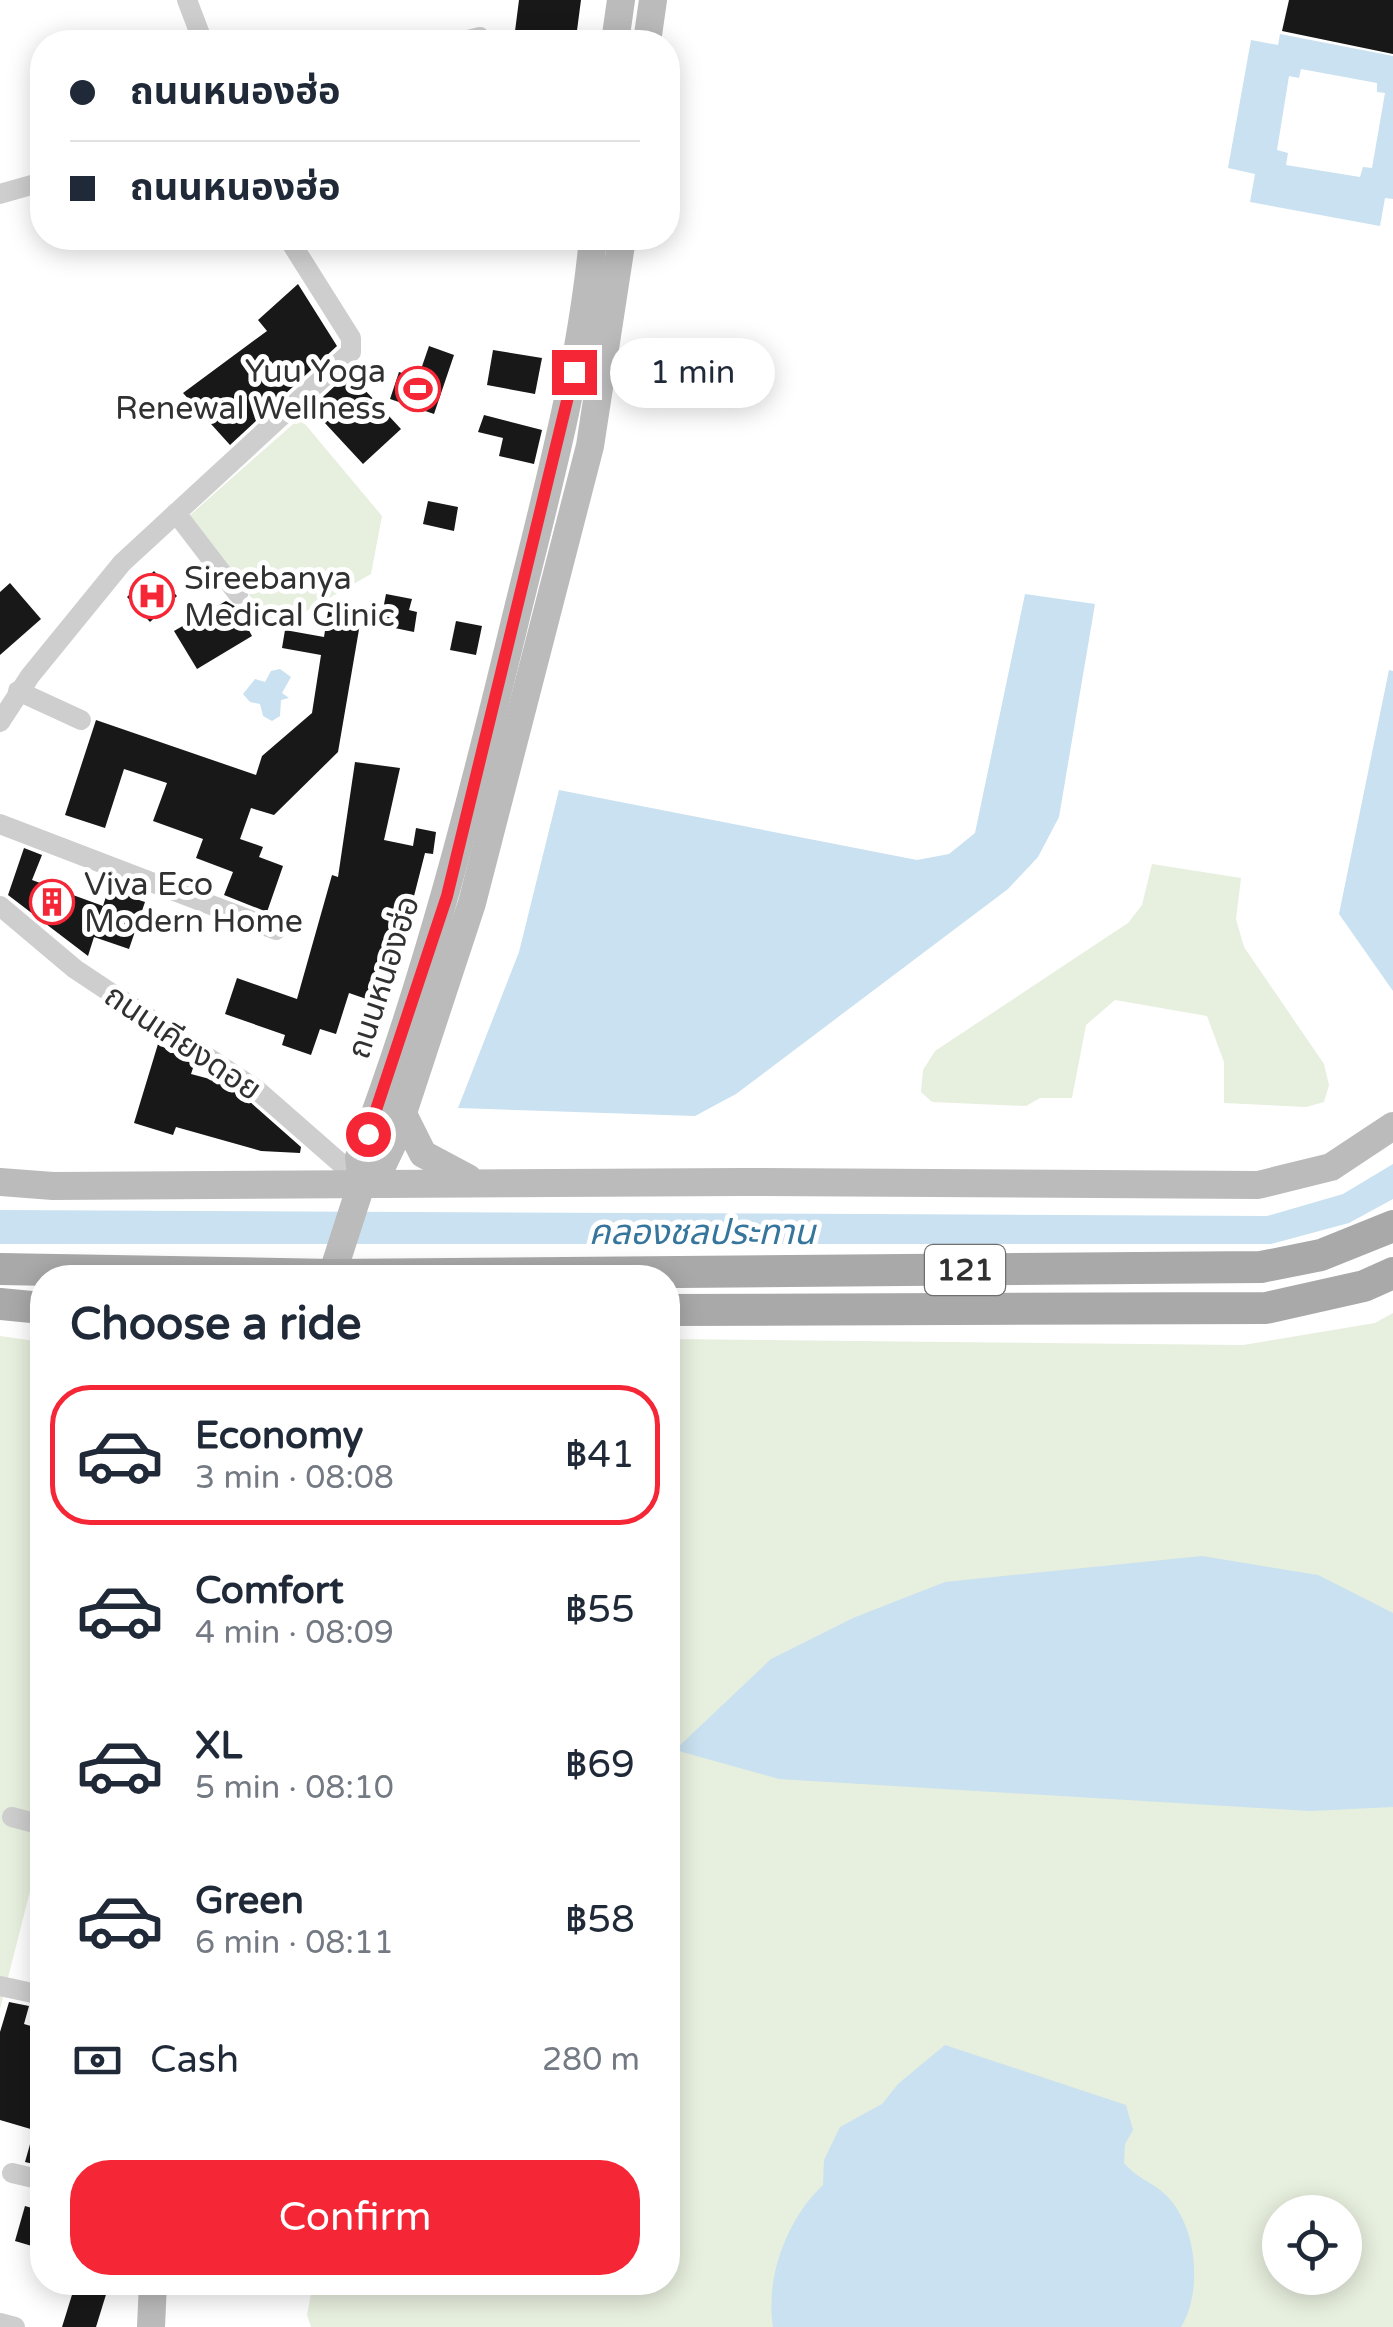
<!DOCTYPE html>
<meta charset="utf-8">
<style>
body{margin:0;font-family:"Varela Round","Noto Sans Thai",sans-serif;background:#f2f2f3;color:#1f2937;height:100vh;display:flex;flex-direction:column;font-size:38px;white-space:nowrap}
*{box-sizing:border-box;margin:0}
p{font-size:32px;color:#747a83}
.icon{flex:none;width:55px;height:55px;fill:none;stroke:currentColor;stroke-width:2;stroke-linecap:round;stroke-linejoin:round}
.map{position:relative;flex:1;overflow:hidden}
.drawer{position:absolute;left:30px;top:1265px;width:650px;height:1030px;display:flex;flex-direction:column;background:#fff;border-radius:40px;box-shadow:0 5px 25px #0003}
.drawer>*{flex:none}
.hud{position:absolute;left:30px;top:30px;width:650px;height:220px;border-radius:40px;box-shadow:0 5px 25px #0003;display:grid;align-content:center;height:220px;padding:0 40px;background:#fff}
.buttons{position:absolute;left:1262px;top:2195px;display:grid;gap:20px}
.buttons a{display:grid;place-items:center;width:100px;height:100px;border-radius:50%;background:#fff;box-shadow:0 5px 25px #0003;font-size:50px}
.end{position:absolute;width:45px;height:45px;margin:-22px;border:12px solid #f52636;background:#fff;box-shadow:0 0 0 5px #fff}
.from{border-radius:50%}
.bubble{position:absolute;height:70px;border-radius:35px;background:#fff;box-shadow:0 5px 25px #0003;font-size:32px;font-weight:600;line-height:70px;text-align:center}
.hud b{display:flex;align-items:center;gap:35px;height:95px;font-size:38px}
.hud b+b{border-top:2px solid #e0e1e3}
.hud i{width:25px;height:25px;background:#1f2937}
ul{padding:0;list-style:none}
li{display:flex;align-items:center;gap:30px;height:140px;margin:0 20px 15px;padding:0 20px;border:5px solid transparent;border-radius:40px}
li div{flex:1}
li b{display:block;font-size:38px}
li em{font-style:normal;font-weight:600}
li.current{border-color:#f52636}
li>.icon{width:90px;height:90px;stroke-width:1.5}
h2{padding:0 40px;font-size:45px;line-height:120px}
.pay{display:flex;align-items:center;gap:25px;height:110px;padding:0 40px;font-size:38px}
.pay p{margin-inline-start:auto}
.action{display:flex;gap:20px;margin-top:auto;padding:20px 40px}
.action a{flex:1;height:115px;border-radius:40px;background:#f52636;color:#fff;font-size:40px;font-weight:600;line-height:115px;text-align:center}
.map>svg:first-child{display:block}
.green{fill:#e7efde;fill-rule:evenodd}
.water{fill:#c9e1f0;fill-rule:evenodd}
.building{fill:#181818}
.lines{fill:none;stroke-linecap:round;stroke-linejoin:round}
.street{stroke:#cecece;stroke-width:20}
.secondary{stroke:#bbb;stroke-width:28}
.primary{stroke:#a9a9a9;stroke-width:32}
.route{stroke:#f52636;stroke-width:12}
.labels{text-anchor:middle;stroke-width:10;stroke-linejoin:round;paint-order:stroke}
.shield{fill:#fff;stroke:#6f6f6f;stroke-width:2.5}
.shield-label{font-size:30px;font-weight:bold;fill:#313131}
.poi-label{font-size:32px;fill:#313131;stroke:#fff;text-anchor:start}
.street-label{font-size:32px;fill:#313131;stroke:#fff}
.water-label{font-size:35px;font-style:italic;fill:#36759c;stroke:#fff}
</style>
<div class="map">
<svg width="1393" height="2327" viewBox="0 0 1393 2327">
<rect width="100%" height="100%" fill="#fff"/>
<g class="green">
<polygon points="300,418 382,516 371,574 275,629 189,516"/>
<polygon points="1152,864 1241,878 1236,919 1244,947 1324,1064 1329,1085 1324,1102 1306,1107 1224,1103 1224,1062 1207,1016 1115,1000 1086,1025 1072,1098 1040,1098 1026,1106 932,1102 921,1092 923,1070 935,1051 1128,923 1142,905"/>
<path d="M1393,1313V2327H311L307,2315L313,2283L668,2282V1339L1243,1345L1375,1323ZM1280,2212H1345V2278H1280Z"/>
<polygon points="0,1336 42,1342 42,1844 0,2009"/>
</g>
<g class="water">
<path d="M1280,34L1393,56V199L1385,198L1380,226L1250,202L1255,174L1228,168L1251,40L1278,45ZM1301,69L1377,83V92L1385,93L1372,168L1363,167L1360,177L1286,165L1288,153L1277,150L1289,76L1299,78Z"/>
<polygon points="1025,594 1095,604 1059,817 1038,857 1008,889 736,1094 695,1116 458,1108 519,952 559,790 917,860 949,854 975,833"/>
<polygon points="280,669 291,677 282,693 289,698 281,700 280,716 272,721 263,716 260,704 250,702 243,694 255,679 265,682 271,671"/>
<polygon points="1389,670 1393,671 1393,991 1339,914"/>
<polygon points="1393,1164 1393,1199 1349,1223 1271,1244 0,1244 0,1210 1267,1216 1343,1194"/>
<polygon points="1202,1556 1318,1575 1393,1613 1393,1807 1310,1811 779,1779 675,1750 771,1659 853,1618 945,1582"/>
<path d="M945,2045L1126,2105L1133,2130L1125,2144L1124,2163C1136,2177 1147,2180 1160,2190C1197,2218 1204,2290 1181,2327H773C765,2277 787,2219 823,2185L824,2160L840,2127L882,2104L898,2084Z"/>
</g>
<g class="building">
<polygon points="519,0 581,0 576,38 550,34 549,42 514,39"/>
<polygon points="1289,0 1393,0 1393,54 1282,31"/>
<polygon points="298,284 337,346 230,445 183,393 267,331 258,320"/>
<polygon points="429,346 454,355 434,414 390,399 399,372 418,378"/>
<polygon points="493,350 542,358 535,394 487,385"/>
<polygon points="349,373 401,429 363,464 311,408"/>
<polygon points="484,415 542,430 534,464 499,456 503,438 478,432"/>
<polygon points="428,501 458,507 454,531 423,524"/>
<polygon points="154,571 177,596 150,622 127,597"/>
<polygon points="10,583 41,619 0,655 0,592"/>
<polygon points="386,594 412,599 409,610 417,612 414,632 380,625"/>
<polygon points="226,601 236,607 252,636 197,669 174,631"/>
<polygon points="329,606 362,612 338,752 274,815 251,808 240,839 263,847 259,857 283,866 267,912 224,895 233,872 196,858 203,839 153,821 167,783 124,769 105,828 65,815 96,720 256,775 262,756 312,713 321,655 282,648 285,630 324,637"/>
<polygon points="456,621 482,626 476,655 450,650"/>
<polygon points="355,762 400,768 384,840 413,846 416,828 436,832 433,854 425,853 401,947 397,946 378,1003 349,993 336,1034 320,1029 311,1055 282,1045 285,1035 225,1014 237,978 297,999 332,875 338,877"/>
<polygon points="24,848 42,855 32,880 103,906 111,881 136,891 133,898 145,902 129,949 94,937 88,956 8,895"/>
<polygon points="158,1044 194,1065 191,1074 221,1082 249,1101 301,1147 300,1153 261,1151 176,1127 173,1135 134,1123"/>
<polygon points="9,2002 29,2006 24,2024 41,2029 42,2166 25,2162 34,2130 0,2120 0,2032"/>
<polygon points="25,2206 42,2211 42,2249 15,2241"/>
<polygon points="76,2282 108,2288 96,2327 62,2327"/>
</g>
<g class="lines">
<g class="street">
<polyline points="187,0 203,42"/>
<polyline points="460,42 480,37"/>
<polyline points="0,194 42,182"/>
<polyline points="176,513 238,594"/>
<polyline points="18,691 81,720"/>
<polyline points="0,722 30,676 122,563 351,352 351,338 288,238"/>
<polyline points="0,824 276,930"/>
<polyline points="0,906 75,969 257,1090 362,1182"/>
<polyline points="12,1817 42,1825"/>
<polyline points="0,1986 42,1995"/>
<polyline points="12,2173 42,2180"/>
<polyline points="0,2323 15,2327"/>
</g>
<g class="secondary">
<polyline points="615,42 621,0"/>
<polyline points="647,42 653,0"/>
<polyline points="403,1114 423,1154 468,1178"/>
<polyline points="0,1182 53,1186 744,1182 1258,1185 1331,1167 1393,1126"/>
<polyline points="362,1182 382,1166 393,1143 472,903 590,446 622,238"/>
<path d="M332,1275L362,1182L359,1157C426,981 472,800 516,617C547,491 581,367 593,238"/>
<polyline points="151,2327 153,2282"/>
</g>
<g class="primary">
<polyline points="0,1269 332,1275 1261,1267 1321,1255 1393,1226"/>
<polyline points="0,1304 42,1308"/>
<polyline points="668,1310 1266,1308 1364,1286 1393,1273"/>
</g>
</g>
<g class="lines">
<polyline class="route" points="368,1134 447,896 574,372"/>
</g>
<defs>
<symbol id="stadium-ring" viewBox="-11 -11 22 22"><circle r="9.5" fill="#fff" stroke="#f52636" stroke-width="1.5"/><path d="M0-5a6.5 5 0 1 0 0 10a6.5 5 0 1 0 0-10ZM-3.5-1.8h7v3.6h-7Z" fill="#f52636"/></symbol>
<symbol id="hospital-ring" viewBox="-11 -11 22 22"><circle r="9.5" fill="#fff" stroke="#f52636" stroke-width="1.5"/><path d="M-5-5h3v3.5h4V-5h3V5h-3V1.5h-4V5h-3Z" fill="#f52636"/></symbol>
<symbol id="building-ring" viewBox="-11 -11 22 22"><circle r="9.5" fill="#fff" stroke="#f52636" stroke-width="1.5"/><path d="M-4-6H4V6H1V3H-1V6H-4ZM-2.5-4.3h1.7v1.8h-1.7ZM.8-4.3h1.7v1.8H.8ZM-2.5-1h1.7V.8h-1.7ZM.8-1h1.7V.8H.8Z" fill="#f52636"/></symbol>
</defs>
<g fill-rule="evenodd">
<use href="#stadium-ring" x="393" y="364" width="50" height="50"/>
<use href="#hospital-ring" x="127" y="571" width="50" height="50"/>
<use href="#building-ring" x="27" y="877" width="50" height="50"/>
</g>
<g class="labels">
<rect class="shield" x="925" y="1245" width="80" height="50" rx="8"/>
<g class="shield-label">
<text x="965" y="1280">121</text>
</g>
<g class="poi-label">
<text x="386" y="382" text-anchor="end">Yuu Yoga<tspan x="386" dy="37">Renewal Wellness</tspan></text>
<text x="184" y="589">Sireebanya<tspan x="184" dy="37">Medical Clinic</tspan></text>
<text x="84" y="895">Viva Eco<tspan x="84" dy="37">Modern Home</tspan></text>
</g>
<g class="street-label">
<text transform="translate(383 977) rotate(-72)" y="11">ถนนหนองฮ่อ</text>
<text transform="translate(183 1042) rotate(34)" y="11">ถนนเคียงดอย</text>
</g>
<g class="water-label">
<text x="702" y="1244">คลองชลประทาน</text>
</g>
</g>
</svg>
<div class="buttons">
<a><svg class="icon" aria-label="locate" viewBox="0 0 24 24"><circle cx="12" cy="12" r="6"/><path d="M12 2v4M12 18v4M2 12h4M18 12h4"/></svg></a>
</div>
<i class="end from" style="left:368px;top:1134px"></i>
<i class="end" style="left:574px;top:372px"></i>
<div class="bubble" style="left:610px;top:338px;width:165px">1 min</div>
<div class="hud">
<b><i class="from"></i>ถนนหนองฮ่อ</b>
<b><i></i>ถนนหนองฮ่อ</b>
</div>
<section class="drawer">
<h2>Choose a ride</h2>
<ul>
<li class="current"><svg class="icon" aria-label="car" viewBox="0 0 24 24"><path d="M5 17H2v-5l4-1 3-4h7l3 4 3 1v5h-3M9 17h6M6 11h13"/><circle cx="7" cy="17" r="2"/><circle cx="17" cy="17" r="2"/></svg><div><b>Economy</b><p>3 min · 08:08</p></div><em>฿41</em></li>
<li><svg class="icon" aria-label="car" viewBox="0 0 24 24"><path d="M5 17H2v-5l4-1 3-4h7l3 4 3 1v5h-3M9 17h6M6 11h13"/><circle cx="7" cy="17" r="2"/><circle cx="17" cy="17" r="2"/></svg><div><b>Comfort</b><p>4 min · 08:09</p></div><em>฿55</em></li>
<li><svg class="icon" aria-label="car" viewBox="0 0 24 24"><path d="M5 17H2v-5l4-1 3-4h7l3 4 3 1v5h-3M9 17h6M6 11h13"/><circle cx="7" cy="17" r="2"/><circle cx="17" cy="17" r="2"/></svg><div><b>XL</b><p>5 min · 08:10</p></div><em>฿69</em></li>
<li><svg class="icon" aria-label="car" viewBox="0 0 24 24"><path d="M5 17H2v-5l4-1 3-4h7l3 4 3 1v5h-3M9 17h6M6 11h13"/><circle cx="7" cy="17" r="2"/><circle cx="17" cy="17" r="2"/></svg><div><b>Green</b><p>6 min · 08:11</p></div><em>฿58</em></li>
</ul>
<div class="pay"><svg class="icon" aria-label="cash" viewBox="0 0 24 24"><path d="M3 7h18v10H3z"/><circle cx="12" cy="12" r="2"/></svg>Cash<p>280 m</p></div>
<div class="action"><a>Confirm</a></div>
</section>
</div>
